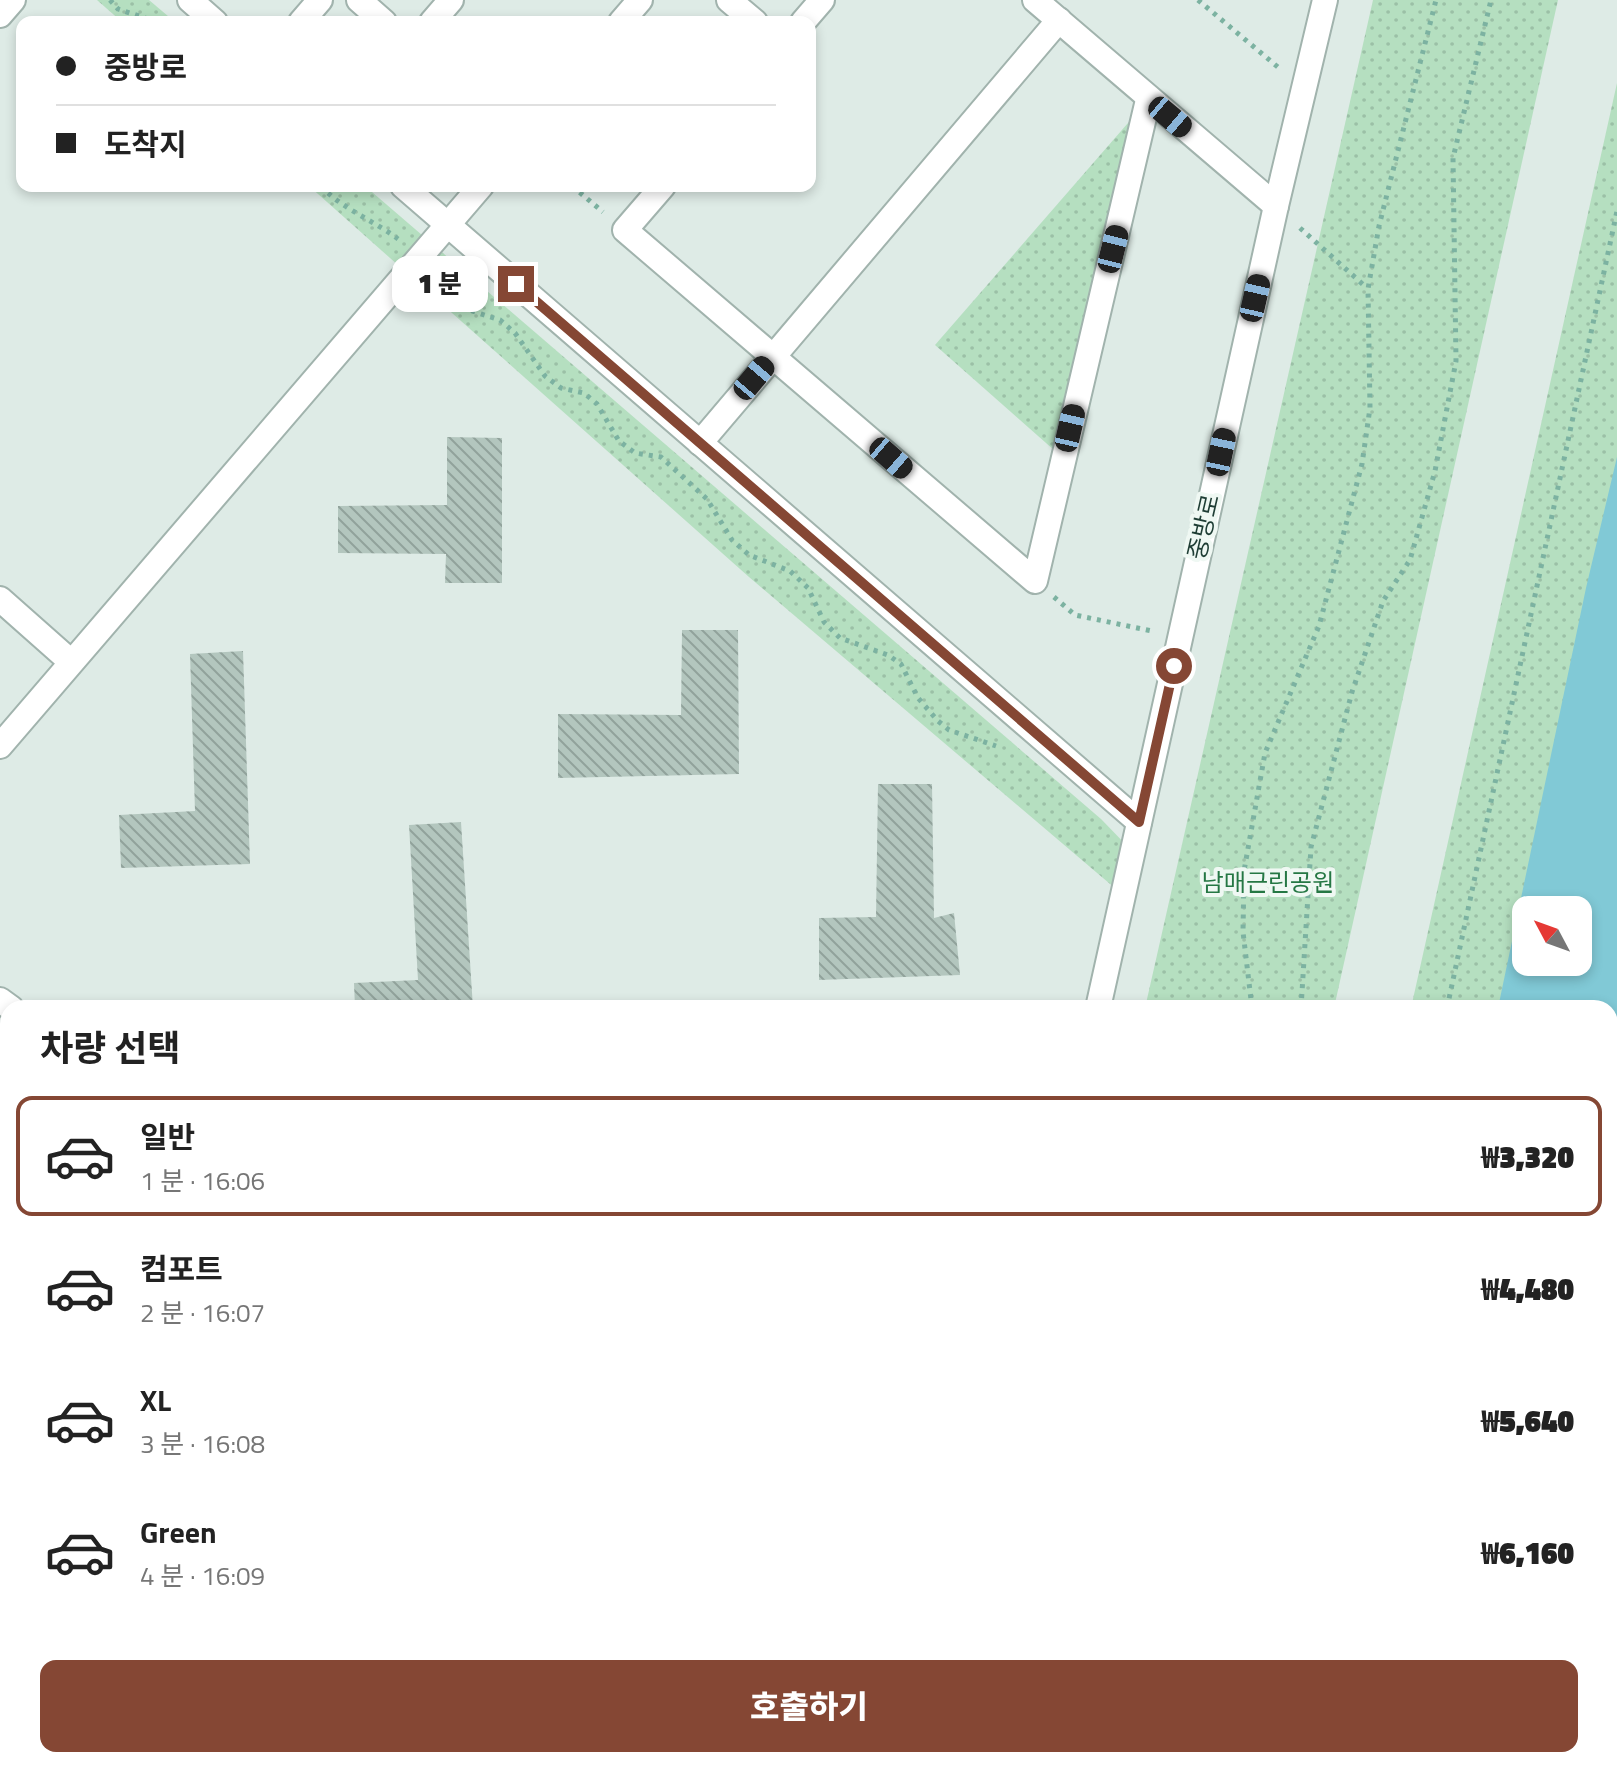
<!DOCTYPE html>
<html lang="ko">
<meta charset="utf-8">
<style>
body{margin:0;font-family:"Titillium Web","Noto Sans KR",sans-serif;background:#f6f6f6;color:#222;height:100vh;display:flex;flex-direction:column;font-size:30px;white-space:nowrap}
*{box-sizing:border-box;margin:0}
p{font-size:26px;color:#767676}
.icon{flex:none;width:44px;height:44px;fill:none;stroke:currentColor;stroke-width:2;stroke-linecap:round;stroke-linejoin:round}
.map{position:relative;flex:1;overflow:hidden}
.side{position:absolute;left:0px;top:1000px;width:1618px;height:768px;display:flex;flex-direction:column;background:#fff;border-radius:24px 24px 0 0;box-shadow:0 4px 12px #0003}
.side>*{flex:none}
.hud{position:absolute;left:16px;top:16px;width:800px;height:176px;border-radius:16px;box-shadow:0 4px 12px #0003;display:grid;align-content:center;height:176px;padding:0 40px;background:#fff}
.needle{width:52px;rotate:311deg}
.tools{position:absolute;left:1512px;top:896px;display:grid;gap:16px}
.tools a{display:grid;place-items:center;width:80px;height:80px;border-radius:16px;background:#fff;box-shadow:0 4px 12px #0003;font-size:40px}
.end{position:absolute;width:36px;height:36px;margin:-18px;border:10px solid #854734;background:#fff;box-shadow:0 0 0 4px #fff}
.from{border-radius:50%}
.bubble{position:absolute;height:56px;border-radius:16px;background:#fff;box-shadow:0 4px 12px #0003;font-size:26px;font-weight:800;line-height:56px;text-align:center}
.car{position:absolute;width:24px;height:48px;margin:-24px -12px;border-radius:10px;box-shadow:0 0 6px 2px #0007;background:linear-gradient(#222 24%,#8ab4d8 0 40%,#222 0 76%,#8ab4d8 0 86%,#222 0)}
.hud b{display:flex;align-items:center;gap:28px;height:76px;font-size:30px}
.hud b+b{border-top:2px solid #e0e0e0}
.hud i{width:20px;height:20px;background:#222}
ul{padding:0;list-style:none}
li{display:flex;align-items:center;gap:24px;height:120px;margin:0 16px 12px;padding:0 24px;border:4px solid transparent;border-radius:16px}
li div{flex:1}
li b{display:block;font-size:30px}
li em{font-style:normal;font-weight:800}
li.selected{border-color:#854734}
li>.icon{width:72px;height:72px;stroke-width:1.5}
h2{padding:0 40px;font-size:36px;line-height:96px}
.action{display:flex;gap:16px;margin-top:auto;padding:16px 40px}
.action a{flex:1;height:92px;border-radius:16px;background:#854734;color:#fff;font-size:32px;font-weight:800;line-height:92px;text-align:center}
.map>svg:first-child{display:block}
.park{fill:url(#park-dots);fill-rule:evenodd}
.water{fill:#81c9d6;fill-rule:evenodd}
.building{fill:url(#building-back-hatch)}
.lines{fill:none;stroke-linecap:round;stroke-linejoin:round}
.minor-casing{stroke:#a1b3ad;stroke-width:28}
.tertiary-casing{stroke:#a1b3ad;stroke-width:28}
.path{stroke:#7cb2a1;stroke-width:5;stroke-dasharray:4 6;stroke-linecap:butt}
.minor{stroke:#fff;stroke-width:24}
.tertiary{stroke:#fff;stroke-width:24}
.route{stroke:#854734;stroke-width:10}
.labels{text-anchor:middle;stroke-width:8;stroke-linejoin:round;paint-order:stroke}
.street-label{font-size:24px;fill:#1e3d34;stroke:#eff8f3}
.park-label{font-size:24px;fill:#257744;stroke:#eff8f3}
</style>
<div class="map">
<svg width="1617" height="1768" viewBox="0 0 1617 1768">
<defs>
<pattern id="park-dots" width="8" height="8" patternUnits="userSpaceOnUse" patternTransform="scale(2)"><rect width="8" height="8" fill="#b5dfc0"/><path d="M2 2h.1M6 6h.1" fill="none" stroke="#9bc0a6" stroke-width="1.8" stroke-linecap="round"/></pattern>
<pattern id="building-back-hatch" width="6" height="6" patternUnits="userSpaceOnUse" patternTransform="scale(2)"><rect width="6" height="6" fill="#b3c6be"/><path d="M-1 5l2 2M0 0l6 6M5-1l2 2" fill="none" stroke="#91a29b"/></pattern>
</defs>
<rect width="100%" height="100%" fill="#deebe6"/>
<g class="park">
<polygon points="97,0 149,0 175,22 122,22"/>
<polygon points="1373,0 1558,0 1334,1008 1145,1008"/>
<path d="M1617,83V1768H1463L1456,1760H1610V1008H1411ZM1526,910H1578V962H1526Z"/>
<polygon points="1148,100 1063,458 935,345"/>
<polygon points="309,186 365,186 1101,819 1132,851 1123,895 749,577"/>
<polygon points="1242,1760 1352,1760 1358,1768 1261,1768"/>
</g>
<path class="water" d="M1617,457V1768H1590L1579,1760H1610V1008H1498L1586,588ZM1526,910H1578V962H1526Z"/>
<g class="building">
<polygon points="447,437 502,438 502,583 445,583 446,554 338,553 338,506 447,505"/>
<polygon points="682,630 738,630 739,774 558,778 558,714 681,715"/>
<polygon points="243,651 250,864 121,868 119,815 195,811 190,654"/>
<polygon points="878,784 932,784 934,918 954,913 960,975 819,980 819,918 876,917"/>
<polygon points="461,822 473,1008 355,1008 354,983 418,980 409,825"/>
</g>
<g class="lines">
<defs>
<g id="minor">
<polyline points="190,0 215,22"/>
<polyline points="359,0 384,22"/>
<polyline points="729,0 755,22"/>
<polyline points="1035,0 1276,206"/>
<polyline points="0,15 13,0"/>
<polyline points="301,22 320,0"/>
<polyline points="432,22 451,0"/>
<polyline points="621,22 640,0"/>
<polyline points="803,22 822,0"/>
<polyline points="403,186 1139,822"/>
<polyline points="663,186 625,230 1035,581 1148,100"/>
<polyline points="700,443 1059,20"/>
<polyline points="0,599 70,661"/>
<polyline points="0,746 481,186"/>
<polyline points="1098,1008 1276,206 1325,0"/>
<polyline points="0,1127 8,1118"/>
<polyline points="75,1768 82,1760"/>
<polyline points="938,1768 940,1760"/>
</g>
<g id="tertiary">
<polyline points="0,1000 11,1008"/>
<polyline points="1024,1760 1039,1768"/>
</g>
</defs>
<use href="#minor" class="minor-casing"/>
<use href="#tertiary" class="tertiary-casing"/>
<g class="path">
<polyline points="110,0 118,9 157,22"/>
<polyline points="1198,0 1279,68"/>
<path d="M321,186C342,209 373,220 398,239"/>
<polyline points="572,186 603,212"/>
<polyline points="1300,228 1367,288"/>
<polyline points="446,282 451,295 466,309 500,320 515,333 545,376 561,388 584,393 597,404 619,441 635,453 661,457 707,499 732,540 749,555 790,571 808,588 824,622 840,638 888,655 901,664 918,698 938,721 949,730 996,746"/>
<polyline points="1054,597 1075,615 1152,631"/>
<polyline points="1252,1008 1243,932 1244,871 1265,753 1319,626 1362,464 1370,408 1368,289 1379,226 1436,0"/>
<polyline points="1301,1008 1311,847 1352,692 1383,601 1410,560 1435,471 1456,361 1453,158 1491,0"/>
<polyline points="1447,1008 1617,211"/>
<polyline points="1302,1760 1312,1768"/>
<polyline points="1518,1760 1527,1768"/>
<polyline points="1484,1768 1491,1760"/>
</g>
<use href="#minor" class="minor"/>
<use href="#tertiary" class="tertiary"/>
</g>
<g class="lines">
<polyline class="route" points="516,284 1139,822 1174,666"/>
</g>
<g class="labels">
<g class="street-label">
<text transform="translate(1204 527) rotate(-77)" y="8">중방로</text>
</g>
<g class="park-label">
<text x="1268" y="891">남매근린공원</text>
</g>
</g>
</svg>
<div class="tools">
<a><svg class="needle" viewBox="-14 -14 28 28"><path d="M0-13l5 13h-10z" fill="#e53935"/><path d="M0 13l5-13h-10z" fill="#767676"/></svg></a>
</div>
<i class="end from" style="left:1174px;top:666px"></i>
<i class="end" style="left:516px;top:284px"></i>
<div class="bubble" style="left:392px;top:256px;width:96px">1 분</div>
<i class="car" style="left:1170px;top:117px;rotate:130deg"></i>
<i class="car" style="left:1113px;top:249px;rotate:14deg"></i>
<i class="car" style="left:1255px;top:298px;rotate:13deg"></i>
<i class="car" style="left:754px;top:378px;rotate:40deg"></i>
<i class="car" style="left:1070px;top:428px;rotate:13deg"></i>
<i class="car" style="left:1221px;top:452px;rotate:12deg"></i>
<i class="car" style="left:891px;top:458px;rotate:131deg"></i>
<div class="hud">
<b><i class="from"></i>중방로</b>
<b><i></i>도착지</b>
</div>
<section class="side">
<h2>차량 선택</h2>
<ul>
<li class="selected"><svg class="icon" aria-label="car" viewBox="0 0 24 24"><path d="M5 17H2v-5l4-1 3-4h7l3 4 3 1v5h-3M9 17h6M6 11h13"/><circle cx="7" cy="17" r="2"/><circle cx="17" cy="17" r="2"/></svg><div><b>일반</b><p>1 분 · 16:06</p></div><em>₩3,320</em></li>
<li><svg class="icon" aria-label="car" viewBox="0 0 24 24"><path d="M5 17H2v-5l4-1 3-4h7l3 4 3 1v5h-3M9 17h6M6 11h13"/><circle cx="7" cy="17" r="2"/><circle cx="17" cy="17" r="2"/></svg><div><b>컴포트</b><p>2 분 · 16:07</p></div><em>₩4,480</em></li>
<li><svg class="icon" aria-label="car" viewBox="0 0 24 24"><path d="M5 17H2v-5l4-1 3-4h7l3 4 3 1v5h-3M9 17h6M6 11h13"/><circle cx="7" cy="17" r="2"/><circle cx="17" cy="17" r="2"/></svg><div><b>XL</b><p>3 분 · 16:08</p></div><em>₩5,640</em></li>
<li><svg class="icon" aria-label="car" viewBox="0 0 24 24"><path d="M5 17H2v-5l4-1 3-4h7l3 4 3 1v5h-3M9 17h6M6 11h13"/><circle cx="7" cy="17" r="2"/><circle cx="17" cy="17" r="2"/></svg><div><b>Green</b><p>4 분 · 16:09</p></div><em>₩6,160</em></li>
</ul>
<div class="action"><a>호출하기</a></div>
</section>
</div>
